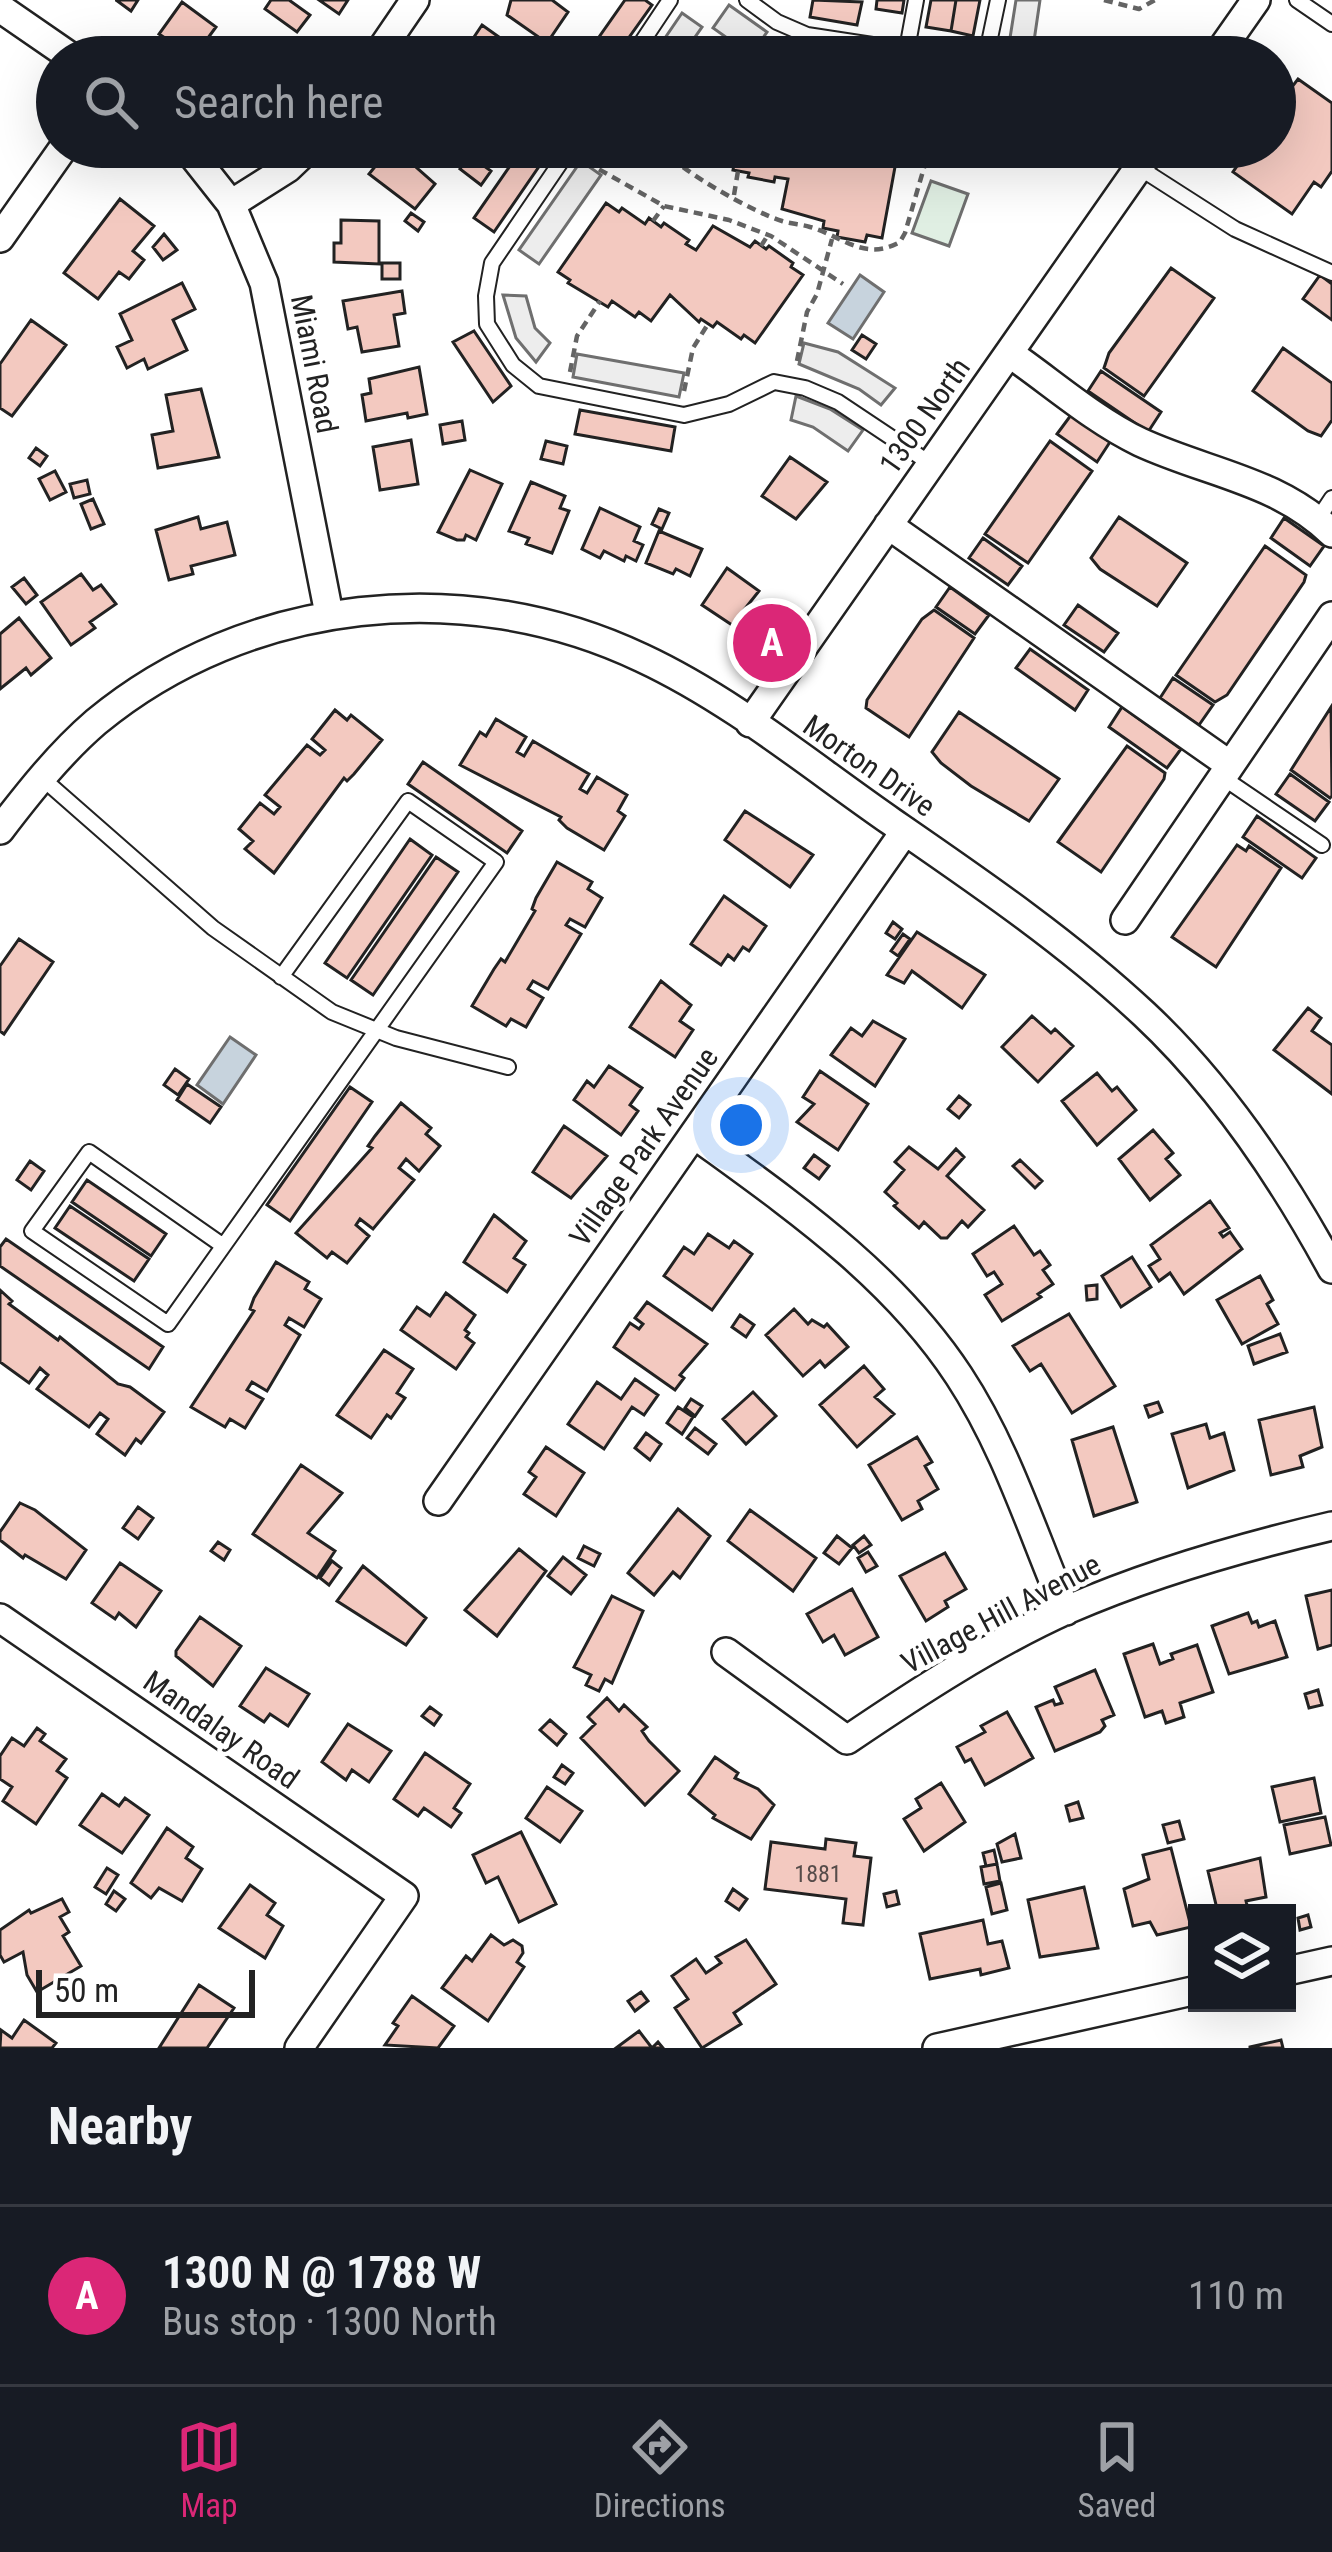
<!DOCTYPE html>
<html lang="en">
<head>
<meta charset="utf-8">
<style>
  body { margin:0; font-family:"Roboto Condensed",sans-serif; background:#20242c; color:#f1f3f6 }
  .controls { position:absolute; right:36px; bottom:36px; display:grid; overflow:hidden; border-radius:0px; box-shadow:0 12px 48px #0002 }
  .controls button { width:108px; height:108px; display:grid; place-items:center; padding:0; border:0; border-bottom:3px solid #363941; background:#171b24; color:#f1f3f6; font:60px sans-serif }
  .scale { position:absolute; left:36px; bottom:30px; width:219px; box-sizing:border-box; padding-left:12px; border:6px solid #222; border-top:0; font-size:33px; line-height:42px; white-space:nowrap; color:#222; -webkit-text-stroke:9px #fff; paint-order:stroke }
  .you { position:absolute; left:741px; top:1125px; width:42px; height:42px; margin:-30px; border:9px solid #fff; border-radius:50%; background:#1a73e8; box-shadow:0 0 0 18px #1a73e833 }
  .badge { display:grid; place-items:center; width:78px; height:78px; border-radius:50%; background:#db2777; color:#fff; font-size:39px; font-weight:700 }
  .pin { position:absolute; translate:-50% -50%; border:6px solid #fff; box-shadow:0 3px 12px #0006 }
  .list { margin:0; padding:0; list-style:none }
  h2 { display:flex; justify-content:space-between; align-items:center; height:156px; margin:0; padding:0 48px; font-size:51px }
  h2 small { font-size:39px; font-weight:400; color:#9ea1a6 }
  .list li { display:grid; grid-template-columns:78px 1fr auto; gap:36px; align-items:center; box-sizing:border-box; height:180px; padding:0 48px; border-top:3px solid #363941 }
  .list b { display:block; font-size:45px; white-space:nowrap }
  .list p { margin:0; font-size:39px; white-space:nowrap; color:#9ea1a6 }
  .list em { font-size:39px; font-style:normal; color:#9ea1a6 }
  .icon { flex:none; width:66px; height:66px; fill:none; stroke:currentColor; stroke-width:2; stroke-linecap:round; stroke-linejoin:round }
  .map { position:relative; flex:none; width:1332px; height:2048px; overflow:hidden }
  .search { position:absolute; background:#171b24; box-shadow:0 12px 48px #0002; left:36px; right:36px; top:36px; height:132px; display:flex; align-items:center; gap:30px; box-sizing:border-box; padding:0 42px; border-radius:66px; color:#9ea1a6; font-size:45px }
  .sheet { height:336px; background:#171b24 }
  nav { display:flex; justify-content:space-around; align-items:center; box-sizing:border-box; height:168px; border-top:3px solid #363941; background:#171b24; font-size:33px; color:#9ea1a6 }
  nav a { display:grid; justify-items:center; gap:6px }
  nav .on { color:#db2777 }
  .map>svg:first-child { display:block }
</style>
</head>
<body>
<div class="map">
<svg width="1332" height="2048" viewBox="0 0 1332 2048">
  <rect width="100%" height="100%" fill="#fff"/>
  <!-- green -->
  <path fill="#e0efe3" stroke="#6f6f6f" stroke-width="3" d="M931,181L968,194L949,246L912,233Z"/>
  <!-- parking -->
  <path fill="#ededed" stroke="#6f6f6f" stroke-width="3" d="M1016,0H1040L1034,41L1010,38Z
    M729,5L767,32L751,55L713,28Z
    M682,13L702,27L681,57H652Z
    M581,161L601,175L539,264L519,250Z
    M503,295L526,296L535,328L550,343L536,362L516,338Z
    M804,343L838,352L895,388L881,405L859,389L799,364Z
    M577,354L684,373L679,397L573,377Z
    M796,396L830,409L863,430L848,451L813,427L791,420Z"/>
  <!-- water -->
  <path fill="#c7d3dd" stroke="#6f6f6f" stroke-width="3" d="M860,275L884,292L853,339L828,323Z
    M230,1037L256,1055L223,1104L197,1085Z"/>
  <!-- building -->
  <path fill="#f3c9c0" stroke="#222" stroke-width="3" d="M116,0H115H138L131,11Z
    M271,0H289L310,15L297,32L265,9Z
    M319,0H348L339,14Z
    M511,0H552L568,12L547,43L507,15Z
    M625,0H645L652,5L615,57H585Z
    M813,0L862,2L857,25L810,17Z
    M877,0H904L902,13L876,9Z
    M931,0H956L951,31L926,27Z
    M956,0H980L973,36L951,31Z
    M182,2L216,27L194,57L159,34Z
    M482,25L513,47L508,57H452L464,39L470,43Z
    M250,39L276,57H238Z
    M559,43L572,52L568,57L552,54Z
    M1298,79L1332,103V171L1321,187L1314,182L1292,214L1233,172L1250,147H1275V109Z
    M401,147L412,155L408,160L435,184L415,209L369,174L382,158L389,164Z
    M523,147H541L549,152L494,232L474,218Z
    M692,147L884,149V154L897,156L882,238L867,235L865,242L837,237L838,231L823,228L824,221L782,209L788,179L775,177L774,182L748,177L749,173L733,170L734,164L706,160L707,155L691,152Z
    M469,155L491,171L481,185L460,169Z
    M120,199L154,226L133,251L144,260L129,279L119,272L98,299L64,273Z
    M606,203L619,212L622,208L645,224L649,218L661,227L664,223L689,240L686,244L696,250L713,226L750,247L755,241L766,249L769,246L793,263L791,267L803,275L755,343L744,335L741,339L717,322L713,327L701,319L699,322L670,295L651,321L639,312L635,317L612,301L608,307L568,283L570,280L558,272Z
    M411,213L424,222L418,231L405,221Z
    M341,220L379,221V264L334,262V243H341Z
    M164,234L177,250L163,260L153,247Z
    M382,263H400V279H382Z
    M1171,268L1214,298L1144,396L1104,368L1109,353Z
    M1320,275L1332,284V320L1303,299Z
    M182,283L195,309L173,320L187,350L148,369L144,359L127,368L117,347L132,340L120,314Z
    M402,291L405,313L394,315L399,346L362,352L357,327L348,329L343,301Z
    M31,320L66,345L12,416L0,408V364Z
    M474,331L511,386L493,402L453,342Z
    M862,335L876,344L866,359L852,350Z
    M1283,348L1332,383V420L1321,436L1308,431L1253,391Z
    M419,367L427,414L408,418L407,413L366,421L362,395L371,393L369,379Z
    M1101,371L1161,412L1148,432L1088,391Z
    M201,389L219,457L158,468L152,435L173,431L166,395Z
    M580,410L675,427L671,451L575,434Z
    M1071,415L1110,442L1097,462L1057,434Z
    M462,421L465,440L443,444L440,425Z
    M411,440L418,484L380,490L373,447Z
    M546,441L567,446L563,464L541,459Z
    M1050,441L1092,471L1028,563L985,534Z
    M36,448L47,456L40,466L29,458Z
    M790,457L827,482L796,519L762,496Z
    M470,470L502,484L476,540L466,535L464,540H457L438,532Z
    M55,471L66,492L50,500L39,479Z
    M87,480L90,494L74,498L70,484Z
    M531,482L565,496L560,508L569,511L552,553L526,544L529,538L509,531Z
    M93,499L104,524L91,529L81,504Z
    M600,508L640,527L634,541L643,545L636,561L626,556L624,561L604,551L600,558L582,549Z
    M659,509L669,513L662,529L652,524Z
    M198,517L201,529L227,522L235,555L191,566L193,574L169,580L156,530Z
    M1119,517L1187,563L1157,606L1100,569L1091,558Z
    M1284,518L1324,546L1310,566L1271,538Z
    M659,531L702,549L690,576L676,569L673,574L646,563Z
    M983,538L1022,566L1008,585L969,558Z
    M1265,546L1306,575L1304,582L1227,695L1215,702L1176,675Z
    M727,568L759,591L732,625L702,605Z
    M81,574L93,590L101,585L116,604L90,622L95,628L71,645L41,602Z
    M24,578L37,595L26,604L12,587Z
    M950,587L989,615L975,634L936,607Z
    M1078,605L1118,633L1104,652L1064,625Z
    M934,610L974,638L909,737L866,708L867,700L922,619Z
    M19,618L51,658L31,675L26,668L0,689V634Z
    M1030,649L1088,690L1075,710L1016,668Z
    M1173,678L1213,705L1199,725L1160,698Z
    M1122,707L1181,749L1167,768L1109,727Z
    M1331,707L1332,796L1330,798L1291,770Z
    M335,710L347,720L351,715L382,740L354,774L347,781L344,778L274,873L245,849L253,841L239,829L260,803L274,814L280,807L265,795L307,745L320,755L325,750L312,739Z
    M959,712L1059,779L1029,821L971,786L941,763L932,752Z
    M496,719L526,737L517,752L524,756L533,741L589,774L580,789L587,793L597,777L627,795L618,811L625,816L604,850L567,828L559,820L561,817L460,765L480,732L486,736Z
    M1127,746L1165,773L1164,779L1101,872L1058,842Z
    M423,762L522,831L507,853L408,784Z
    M1290,774L1329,802L1315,821L1276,794Z
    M745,811L813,855L790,887L725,840Z
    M1257,816L1316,858L1302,878L1243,837Z
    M410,839L432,855L347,978L325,963Z
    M1237,845L1246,851L1249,846L1281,868L1216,967L1172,937Z
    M436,857L458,872L373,995L351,980Z
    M557,862L592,882L588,889L602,898L585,927L570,919L566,925L581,934L548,989L533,981L528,989L543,998L526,1027L511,1019L506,1026L472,1006L494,969L501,959L505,962L535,911L532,909L536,898Z
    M724,896L766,926L749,951L743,947L734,960L728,955L721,965L691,944Z
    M893,922L902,929L895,939L886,933Z
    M917,932L985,975L962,1008L912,971L904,983L887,975Z
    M903,934L910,939L898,956L891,951Z
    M19,939L53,962L4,1034L0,1031V966Z
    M661,981L691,1005L680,1021L693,1030L675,1057L630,1027Z
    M1308,1008L1321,1018L1312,1031L1332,1045V1094L1274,1050Z
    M1032,1016L1051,1033L1055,1029L1073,1046L1038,1082L1002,1047Z
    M873,1021L905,1039L875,1086L831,1055L851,1028L862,1036Z
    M609,1066L642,1088L630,1105L638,1111L621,1135L574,1100L587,1081L594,1087Z
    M175,1069L189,1079L178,1095L164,1085Z
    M820,1071L868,1104L838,1150L797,1122L814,1104L803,1097Z
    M1097,1073L1112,1091L1117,1087L1136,1110L1097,1145L1062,1101Z
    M187,1084L221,1107L210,1123L177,1100Z
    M350,1087L372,1102L290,1221L267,1205Z
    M959,1096L970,1105L959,1118L948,1109Z
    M401,1103L431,1128L426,1134L440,1146L419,1171L406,1159L399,1168L414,1180L373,1229L360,1219L356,1225L369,1236L347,1263L332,1252L327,1258L296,1233L372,1148L368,1146L375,1136Z
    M564,1126L607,1156L571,1198L533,1172Z
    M1153,1130L1173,1153L1166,1159L1180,1175L1150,1200L1119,1159Z
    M909,1147L938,1169L956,1149L964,1157L947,1176L984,1210L968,1227L962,1221L947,1238H941L924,1222L919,1228L894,1206L897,1203L885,1192L904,1170L895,1162Z
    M814,1155L829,1166L819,1179L804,1168Z
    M1020,1160L1042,1181L1035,1188L1013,1166Z
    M30,1161L44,1171L31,1190L17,1180Z
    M87,1180L166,1234L151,1256L72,1202Z
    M1210,1201L1229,1228L1220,1233L1223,1237L1230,1232L1242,1249L1184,1294L1170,1273L1159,1281L1149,1266L1160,1259L1151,1245Z
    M70,1206L149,1259L134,1281L55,1228Z
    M494,1215L526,1241L514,1258L525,1265L507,1292L464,1262Z
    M1014,1226L1034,1255L1040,1251L1050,1265L1043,1270L1053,1284L1038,1294L1041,1297L1002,1321L985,1295L1002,1284L994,1272L987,1276L973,1254Z
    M708,1234L729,1248L734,1241L752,1254L712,1310L664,1276L684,1247L694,1254Z
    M6,1239L163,1347L149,1369L0,1266V1247Z
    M1132,1257L1151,1287L1121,1307L1102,1276Z
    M276,1262L309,1282L305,1289L321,1299L304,1327L289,1318L285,1325L300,1335L267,1391L252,1382L247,1390L263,1399L245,1428L230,1419L225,1427L191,1407L254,1311L250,1309L254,1298Z
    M1260,1276L1273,1300L1267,1304L1278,1324L1242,1344L1217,1300Z
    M1097,1285V1299L1087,1300L1086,1286Z
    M0,1290L12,1301L9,1304L58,1340L60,1337L118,1384L130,1387L164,1412L141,1443L136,1439L125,1455L97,1434L108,1419L100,1413L89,1427L37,1389L48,1375L40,1368L29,1383L0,1362Z
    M446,1293L475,1315L465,1330L469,1333L466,1337L474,1343L456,1369L401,1330L417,1307L430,1316Z
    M647,1302L707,1344L680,1375L684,1378L675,1390L614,1347L630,1323L639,1329L643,1324L635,1318Z
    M794,1309L808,1324L812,1320L824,1327L827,1324L848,1347L825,1367L820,1361L803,1376L766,1335Z
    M1069,1314L1115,1386L1072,1413L1041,1364L1030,1371L1013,1346Z
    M740,1315L754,1325L746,1337L732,1327Z
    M1280,1334L1287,1352L1254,1364L1248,1346Z
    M384,1350L413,1369L397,1393L405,1398L391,1418L387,1415L371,1438L337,1415Z
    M864,1366L884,1389L875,1397L894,1414L857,1447L820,1405Z
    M635,1379L658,1395L644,1415L632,1407L604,1449L568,1424L597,1382L621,1399Z
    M753,1392L776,1416L746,1444L723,1419Z
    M691,1399L702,1406L695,1416L685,1408Z
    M1158,1402L1162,1412L1149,1417L1145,1406Z
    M678,1407L693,1417L682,1434L667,1423Z
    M1314,1407L1322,1447L1300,1456L1303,1467L1271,1475L1259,1420Z
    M1206,1424L1210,1438L1224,1433L1234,1470L1188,1488L1172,1434Z
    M1113,1427L1137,1502L1094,1516L1072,1440Z
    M695,1428L716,1444L708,1454L687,1438Z
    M646,1433L661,1444L650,1460L635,1448Z
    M917,1437L932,1462L925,1466L938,1489L918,1501L922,1509L902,1520L869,1465Z
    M546,1447L584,1473L556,1516L524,1494L536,1477L529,1472Z
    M301,1465L342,1493L308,1533L335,1551L317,1578L253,1534Z
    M20,1503L35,1510L86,1550L66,1579L25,1555L23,1558L0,1540V1532Z
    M138,1507L153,1518L138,1539L123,1528Z
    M678,1509L710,1536L680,1578L673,1572L654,1595L628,1573Z
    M750,1510L816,1558L793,1591L728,1541Z
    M837,1536L852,1548L839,1564L824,1553Z
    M864,1536L871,1545L859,1553L853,1545Z
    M218,1542L230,1550L224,1560L211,1551Z
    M584,1546L600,1554L594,1566L578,1558Z
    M519,1549L546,1571L497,1636L465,1610Z
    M868,1552L877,1566L866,1572L858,1558Z
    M945,1553L966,1589L945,1601L948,1607L926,1621L900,1576Z
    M563,1557L586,1575L571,1594L548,1576Z
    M332,1561L341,1568L329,1585L320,1578Z
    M120,1563L161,1591L136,1627L119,1613L115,1619L92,1603Z
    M363,1566L426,1618L406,1645L337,1601Z
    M852,1589L878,1637L845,1655L834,1635L823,1642L807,1614Z
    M1332,1590V1645L1318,1649L1306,1596Z
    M612,1596L643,1611L612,1683L605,1679L599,1691L586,1685L591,1675L574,1667Z
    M1248,1613L1252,1623L1257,1621L1259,1627L1275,1621L1287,1657L1229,1674L1212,1626Z
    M200,1617L241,1646L213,1686L176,1656V1651Z
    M1153,1644L1160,1664L1173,1659L1171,1654L1197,1645L1213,1692L1180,1703L1184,1717L1166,1723L1162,1711L1145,1717L1124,1654Z
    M266,1668L309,1694L288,1726L270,1714L264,1722L240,1706Z
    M1095,1670L1114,1715L1102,1720L1105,1726L1100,1732L1055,1751L1036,1707L1053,1700L1055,1705L1062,1703L1055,1687Z
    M1318,1690L1322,1705L1309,1708L1305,1694Z
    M607,1698L619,1711L624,1705L647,1727L642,1731L649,1741L679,1771L645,1805L581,1738L595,1724L588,1717Z
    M430,1707L441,1715L434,1725L422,1716Z
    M1007,1712L1033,1758L985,1785L971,1759L965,1762L957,1747L985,1732L981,1726Z
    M550,1720L566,1734L557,1745L540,1730Z
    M348,1724L391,1751L369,1782L352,1770L346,1780L322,1762Z
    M37,1728L45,1734L40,1741L66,1759L57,1771L67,1778L36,1824L3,1801L12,1787L0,1779V1756L12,1738L24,1746Z
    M425,1753L470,1784L454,1808L461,1813L451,1827L424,1808L418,1816L394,1799Z
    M715,1757L738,1773L735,1778L758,1789L774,1805L751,1839L713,1818L715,1815L689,1794Z
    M562,1765L573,1773L565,1784L554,1777Z
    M1314,1778L1321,1813L1280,1822L1272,1787Z
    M941,1783L965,1822L924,1851L904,1819L921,1808L916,1799Z
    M547,1787L582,1811L560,1842L526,1818Z
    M102,1794L119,1806L125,1798L149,1815L122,1853L80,1825Z
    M1078,1802L1083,1818L1070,1821L1066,1806Z
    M1325,1817L1331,1845L1290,1854L1284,1825Z
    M1179,1821L1184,1839L1168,1843L1163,1825Z
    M167,1828L193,1847L186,1858L202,1869L182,1901L159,1888L151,1898L131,1883Z
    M521,1832L556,1904L519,1922L498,1877L486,1883L473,1855Z
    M1015,1834L1021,1858L1002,1862L997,1844Z
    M826,1839L856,1843L854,1856L871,1858L863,1925L843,1923L846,1899L765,1889L771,1842L825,1849Z
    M1171,1848L1191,1927L1157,1935L1150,1922L1133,1926L1124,1889L1149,1879L1143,1855Z
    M994,1850L997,1864L986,1866L983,1853Z
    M1260,1858L1266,1897L1246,1901L1249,1913H1218L1208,1871Z
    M997,1864L1000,1881L984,1884L981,1867Z
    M107,1868L118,1875L106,1894L95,1887Z
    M1001,1883L1007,1910L992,1914L986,1887Z
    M250,1885L275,1903L267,1915L283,1926L265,1958L219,1928Z
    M1084,1887L1098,1948L1040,1957L1028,1900Z
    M733,1889L747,1899L739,1910L726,1901Z
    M114,1891L125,1899L116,1911L106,1904Z
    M896,1891L899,1904L887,1907L884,1894Z
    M62,1899L69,1912L60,1917L69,1932L63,1936L81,1966L37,1992L27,1975L23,1952L4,1962L0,1955V1930L29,1910L31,1913Z
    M1308,1915L1311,1927L1300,1930L1298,1918Z
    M983,1920L988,1944L1002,1941L1009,1968L981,1975L980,1969L930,1979L920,1934Z
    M491,1935L504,1945L513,1940L522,1946L523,1953L517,1962L524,1967L488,2021L442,1988L466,1956L472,1961Z
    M746,1940L776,1984L734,2013L741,2024L702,2048L675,2008L688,1999L672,1976L696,1959L706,1973L721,1963L716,1957Z
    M199,1985L234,2008L207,2048H159Z
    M641,1992L648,2001L635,2011L628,2001Z
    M412,1996L454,2026L438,2048L385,2045L398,2026L393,2023Z
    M24,2020L56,2043L52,2048H0L1,2030L12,2038Z
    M639,2031L652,2048L658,2042L663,2048H616Z
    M1281,2040L1283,2048H1250V2047Z"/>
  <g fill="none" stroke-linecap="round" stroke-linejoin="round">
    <defs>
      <path id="service" d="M747,0L777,22L807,35L951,57
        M1297,0L1332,24
        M907,49L916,0
        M632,57L670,0
        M986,57L998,0
        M571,147L492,263L486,296L487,324L513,365L539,386L684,415L729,404L774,382L805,388L838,402L931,464
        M1107,147L1235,229L1332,273
        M1318,519L1332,498
        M1222,777L1322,845
        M42,778L213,928L332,1012L396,1038L508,1067
        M222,1245L89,1152L32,1231L168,1324L496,862L408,801L281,977"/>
      <path id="minor" d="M0,8L71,57
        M376,57L415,0
        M1216,57L1256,0
        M186,147L231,204L264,283L329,614
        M231,204L288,168L310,147
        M0,238L64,147
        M1009,353C1051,382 1094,420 1140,442C1207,473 1277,480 1332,533
        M888,525L1230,765
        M750,723L1153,147
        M0,830C29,792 60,753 96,722C247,597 466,574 642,658C732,700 811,766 892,822C979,882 1067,942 1144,1014C1221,1086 1282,1177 1332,1269
        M1125,920L1332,616
        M695,1135C791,1205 892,1274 959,1376C1007,1449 1032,1532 1066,1611
        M438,1501L905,831
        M0,1618L404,1896L299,2048
        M726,1652L847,1740C918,1692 991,1644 1069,1609C1154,1572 1242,1547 1332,1526
        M1287,1971L1332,1961
        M937,2048L1197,1990"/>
    </defs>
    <!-- service casing -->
    <use href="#service" stroke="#222" stroke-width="18"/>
    <!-- minor casing -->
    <use href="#minor" stroke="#222" stroke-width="32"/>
    <!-- path -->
    <path stroke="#646464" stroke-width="4.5" stroke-dasharray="9 6" stroke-linecap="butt" d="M1104,0L1139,9L1155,0
      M756,57L765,41
      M661,147C678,170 753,212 782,221C791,224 801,224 810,227C842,236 864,262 900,242L905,233L930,147
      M586,162L664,206L729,220L771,236L843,284
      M734,195L738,171
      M653,221L664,206
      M761,246L768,235
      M797,361L807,312L817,294L832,239
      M570,372L577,336L600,301
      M684,391L693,348L708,324"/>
    <!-- service -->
    <use href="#service" stroke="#fff" stroke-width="14"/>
    <!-- minor -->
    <use href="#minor" stroke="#fff" stroke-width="27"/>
  </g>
  <g text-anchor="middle" stroke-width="9" stroke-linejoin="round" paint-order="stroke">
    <!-- number labels -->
    <g font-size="24" fill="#564c4a">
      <text x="818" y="1882">1881</text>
    </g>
    <!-- street labels -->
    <g font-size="30" fill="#222" stroke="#fff">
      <text transform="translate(314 364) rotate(79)" y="10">Miami Road</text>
      <text transform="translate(925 416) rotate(-55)" y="10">1300 North</text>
      <text transform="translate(869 766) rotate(35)" y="10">Morton Drive</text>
      <text transform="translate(644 1147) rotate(-55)" y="10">Village Park Avenue</text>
      <text transform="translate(1001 1614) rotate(-28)" y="10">Village Hill Avenue</text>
      <text transform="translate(221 1730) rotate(35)" y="10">Mandalay Road</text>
    </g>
  </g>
</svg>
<div class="controls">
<button><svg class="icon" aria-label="layers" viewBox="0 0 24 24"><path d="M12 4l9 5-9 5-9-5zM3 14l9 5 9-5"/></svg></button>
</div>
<div class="scale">50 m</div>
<div class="you"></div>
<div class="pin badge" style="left:772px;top:643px">A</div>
<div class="search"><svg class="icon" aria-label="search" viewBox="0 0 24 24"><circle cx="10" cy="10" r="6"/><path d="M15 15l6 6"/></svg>Search here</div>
</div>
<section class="sheet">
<h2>Nearby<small></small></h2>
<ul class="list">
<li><span class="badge">A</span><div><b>1300 N @ 1788 W</b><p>Bus stop · 1300 North</p></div><em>110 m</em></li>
</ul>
</section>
<nav>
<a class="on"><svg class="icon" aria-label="map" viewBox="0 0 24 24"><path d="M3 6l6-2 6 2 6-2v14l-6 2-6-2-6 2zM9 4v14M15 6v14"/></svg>Map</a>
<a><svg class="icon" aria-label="directions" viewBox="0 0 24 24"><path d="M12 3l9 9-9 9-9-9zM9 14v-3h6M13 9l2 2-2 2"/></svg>Directions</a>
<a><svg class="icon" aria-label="saved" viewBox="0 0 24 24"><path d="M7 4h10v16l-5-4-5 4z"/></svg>Saved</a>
</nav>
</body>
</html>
